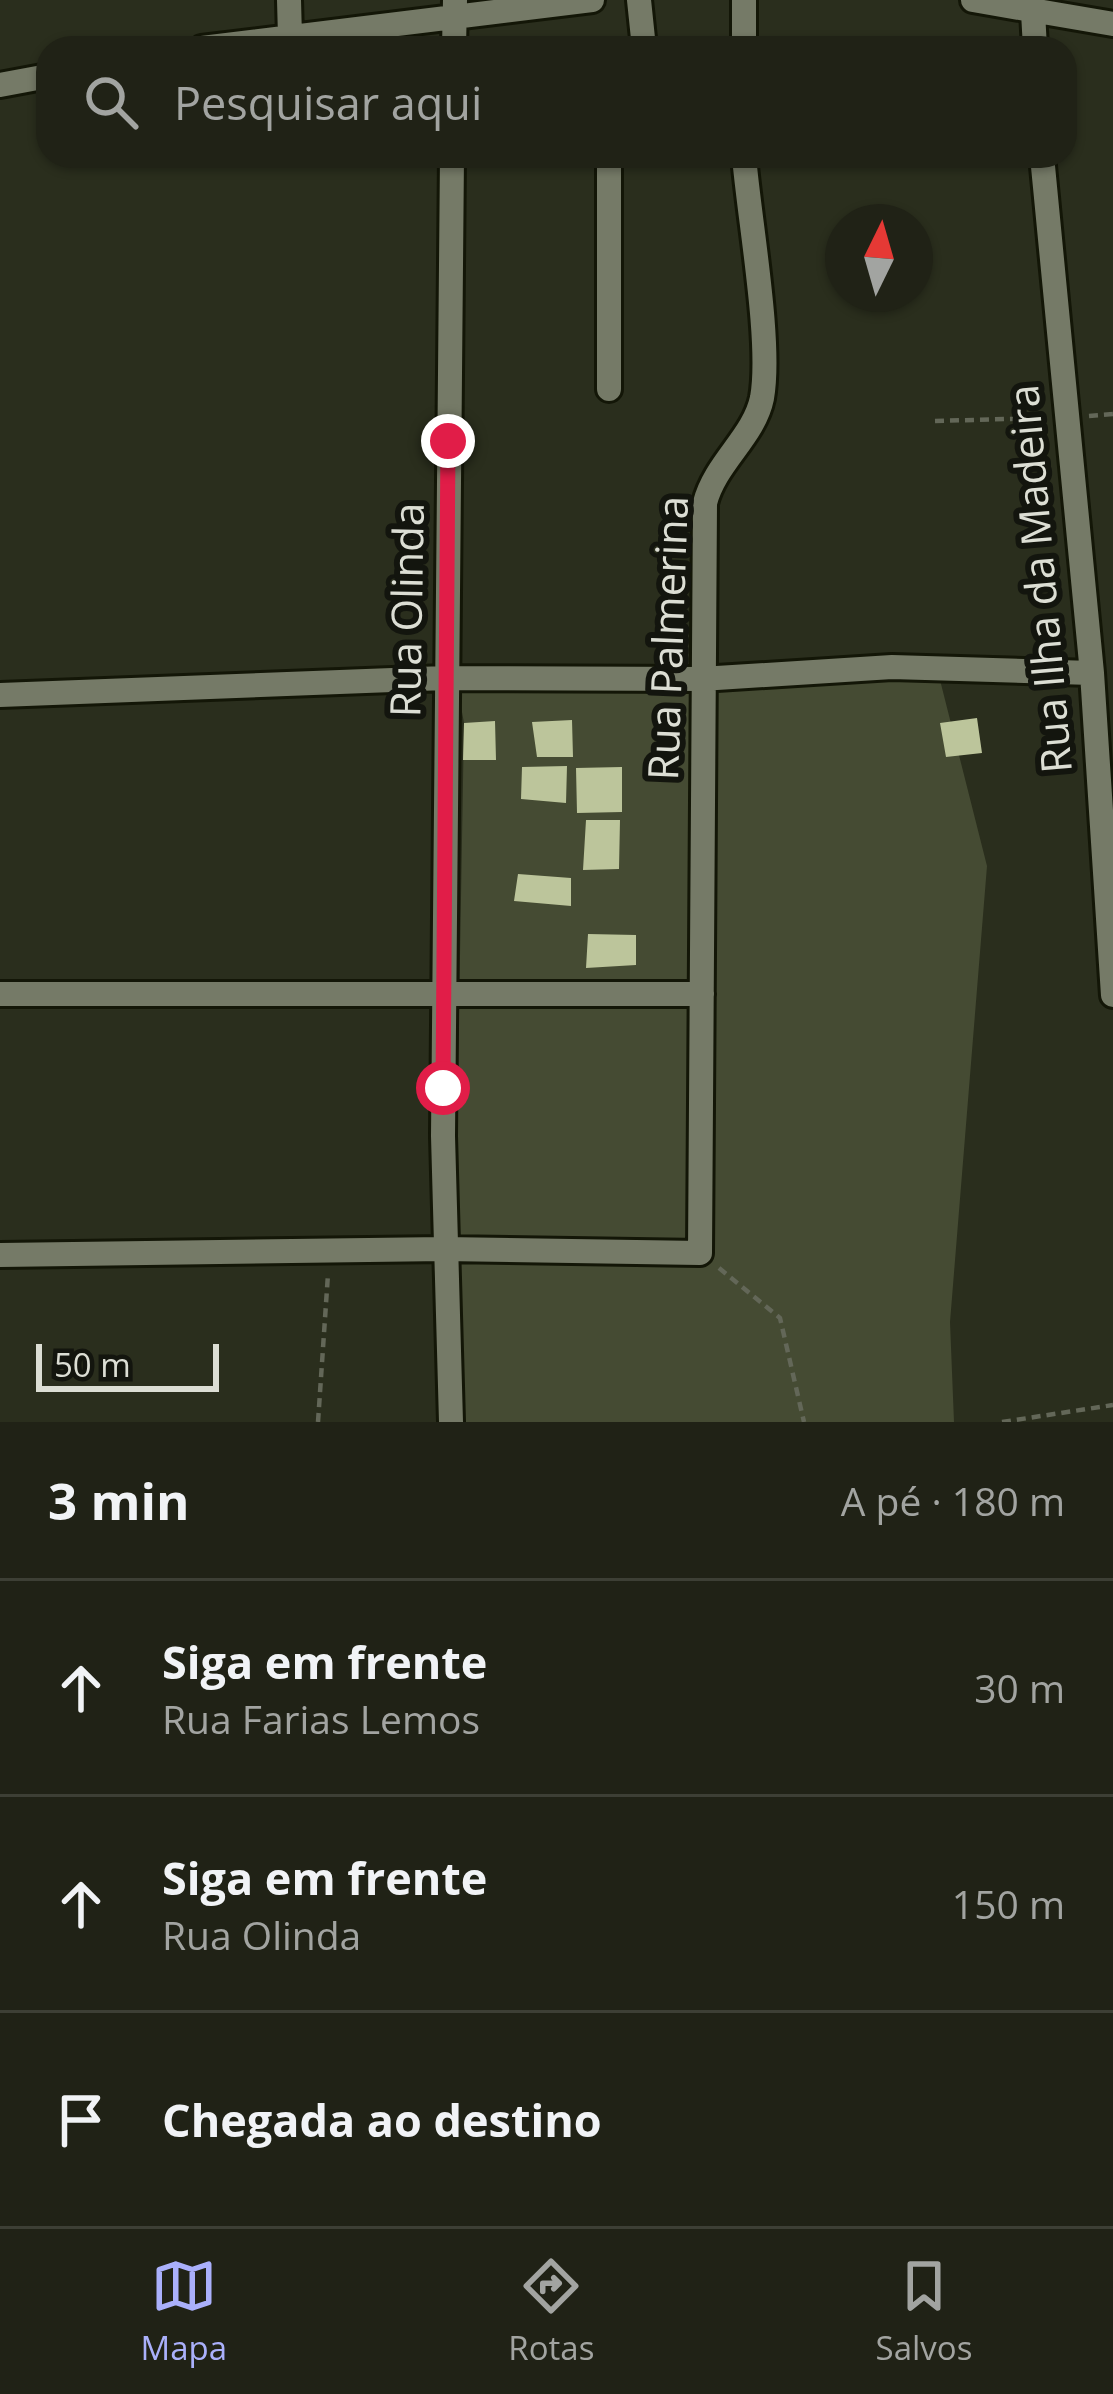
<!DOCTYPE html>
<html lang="pt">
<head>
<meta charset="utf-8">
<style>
  body { margin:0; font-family:"Open Sans",sans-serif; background:#282a1f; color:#f1f3f6 }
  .compass { position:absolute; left:825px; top:204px; width:108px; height:108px; border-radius:50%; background:#202216; box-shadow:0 3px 9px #0004; rotate:5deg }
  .scale { position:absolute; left:36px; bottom:30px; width:183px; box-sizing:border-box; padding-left:12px; border:6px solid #dcded4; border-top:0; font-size:33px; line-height:42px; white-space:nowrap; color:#dcded4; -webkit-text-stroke:9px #13150e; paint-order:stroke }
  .stop { position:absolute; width:36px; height:36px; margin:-27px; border:9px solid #e11d48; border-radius:50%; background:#fff }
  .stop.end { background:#e11d48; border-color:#fff; box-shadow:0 3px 12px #0008 }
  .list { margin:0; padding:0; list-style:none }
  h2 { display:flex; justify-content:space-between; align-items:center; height:156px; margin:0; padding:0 48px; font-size:51px }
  h2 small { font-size:39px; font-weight:400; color:#a2a4a1 }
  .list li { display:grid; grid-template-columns:78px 1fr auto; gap:36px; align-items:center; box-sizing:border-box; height:216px; padding:0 48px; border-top:3px solid #3d3f35 }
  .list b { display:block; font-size:45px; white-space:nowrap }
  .list p { margin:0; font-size:39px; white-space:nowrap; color:#a2a4a1 }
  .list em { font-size:39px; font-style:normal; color:#a2a4a1 }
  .icon { flex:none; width:66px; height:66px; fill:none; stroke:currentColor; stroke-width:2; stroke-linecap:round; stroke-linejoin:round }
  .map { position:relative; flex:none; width:1113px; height:1422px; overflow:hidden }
  .search { position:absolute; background:#202216; box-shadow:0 3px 9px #0004; left:36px; right:36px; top:36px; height:132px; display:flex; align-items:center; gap:30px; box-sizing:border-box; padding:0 42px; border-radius:36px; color:#a2a4a1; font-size:45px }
  .sheet { height:804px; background:#202216 }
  nav { display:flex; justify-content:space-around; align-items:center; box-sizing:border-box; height:168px; border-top:3px solid #3d3f35; background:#202216; font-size:33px; color:#a2a4a1 }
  nav a { display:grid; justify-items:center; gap:6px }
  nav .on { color:#aab0fb }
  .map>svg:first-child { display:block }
</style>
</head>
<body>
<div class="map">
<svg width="1113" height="1422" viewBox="0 0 1113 1422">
  <rect width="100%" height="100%" fill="#2a2e1d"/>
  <!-- green -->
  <path fill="#454b33" d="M939,676L987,866L950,1322L954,1422H452L464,723L458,690Z"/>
  <!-- building -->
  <path fill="#bcc59b" d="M977,718L982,753L946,757L940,723Z
    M572,720L573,757H537L532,722Z
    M495,721L496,760H463L464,723Z
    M567,766L566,803L521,799L522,767Z
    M622,767V812L577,813L576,768Z
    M586,820H620L619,869L583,870Z
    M518,874L571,878V906L514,901Z
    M588,934L636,935V965L586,968Z"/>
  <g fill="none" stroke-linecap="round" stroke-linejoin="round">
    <defs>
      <path id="minor" d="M289,0L290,37
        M639,0L644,48
        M744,0V48
        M973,0L1113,24
        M1033,12L1035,48
        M202,48L592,0
        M454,48L455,0
        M0,85L48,76
        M1042,156L1092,673L1113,995
        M609,389V156
        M0,695L445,678L701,679L892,667L1092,673
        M0,994H702
        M0,1255L444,1249L700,1253L705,503C715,463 754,437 762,398C772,342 749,218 744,156
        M451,1422L443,1136L452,156"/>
    </defs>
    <!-- minor casing -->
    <use href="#minor" stroke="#131607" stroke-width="30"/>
    <!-- path -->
    <path stroke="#636758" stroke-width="4.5" stroke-dasharray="9 6" stroke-linecap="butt" d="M1089,416L1113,414
      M935,421L1041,418
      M719,1268L780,1318L804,1422
      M318,1422L328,1274
      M1002,1422L1113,1405"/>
    <!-- minor -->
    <use href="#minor" stroke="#757a67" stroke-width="24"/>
  </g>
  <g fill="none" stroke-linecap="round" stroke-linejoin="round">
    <!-- route -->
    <path stroke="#e11d48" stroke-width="15" d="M443,1088L448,441"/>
  </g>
  <g text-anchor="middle" stroke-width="12" stroke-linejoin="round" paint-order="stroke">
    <!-- street labels -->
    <g font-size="42" fill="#dcded4" stroke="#13150e">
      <text transform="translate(1040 579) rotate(-95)" y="15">Rua Ilha da Madeira</text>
      <text transform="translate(407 610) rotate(-89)" y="15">Rua Olinda</text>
      <text transform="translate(668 638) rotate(-88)" y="15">Rua Palmerina</text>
    </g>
  </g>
</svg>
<svg class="compass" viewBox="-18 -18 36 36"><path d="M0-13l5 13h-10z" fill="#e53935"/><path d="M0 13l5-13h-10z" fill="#a2a4a1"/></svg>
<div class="scale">50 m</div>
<div class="stop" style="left:443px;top:1088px"></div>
<div class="stop end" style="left:448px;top:441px"></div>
<div class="search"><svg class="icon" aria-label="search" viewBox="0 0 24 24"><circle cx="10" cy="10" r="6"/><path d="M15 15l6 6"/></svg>Pesquisar aqui</div>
</div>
<section class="sheet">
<h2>3 min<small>A pé · 180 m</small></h2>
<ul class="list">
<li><svg class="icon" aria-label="ahead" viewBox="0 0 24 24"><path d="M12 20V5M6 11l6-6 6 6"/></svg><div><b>Siga em frente</b><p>Rua Farias Lemos</p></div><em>30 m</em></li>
<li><svg class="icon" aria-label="ahead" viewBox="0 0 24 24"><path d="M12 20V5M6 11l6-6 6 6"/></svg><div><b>Siga em frente</b><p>Rua Olinda</p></div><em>150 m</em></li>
<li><svg class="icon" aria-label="arrive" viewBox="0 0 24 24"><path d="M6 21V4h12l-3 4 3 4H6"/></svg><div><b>Chegada ao destino</b></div></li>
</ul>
</section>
<nav>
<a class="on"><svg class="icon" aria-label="map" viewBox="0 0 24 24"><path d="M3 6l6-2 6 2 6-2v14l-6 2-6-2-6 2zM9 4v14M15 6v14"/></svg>Mapa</a>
<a><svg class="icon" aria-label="directions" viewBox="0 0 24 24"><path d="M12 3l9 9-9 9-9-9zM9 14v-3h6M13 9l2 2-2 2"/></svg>Rotas</a>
<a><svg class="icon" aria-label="saved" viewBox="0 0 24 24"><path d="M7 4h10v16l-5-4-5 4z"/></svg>Salvos</a>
</nav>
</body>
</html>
